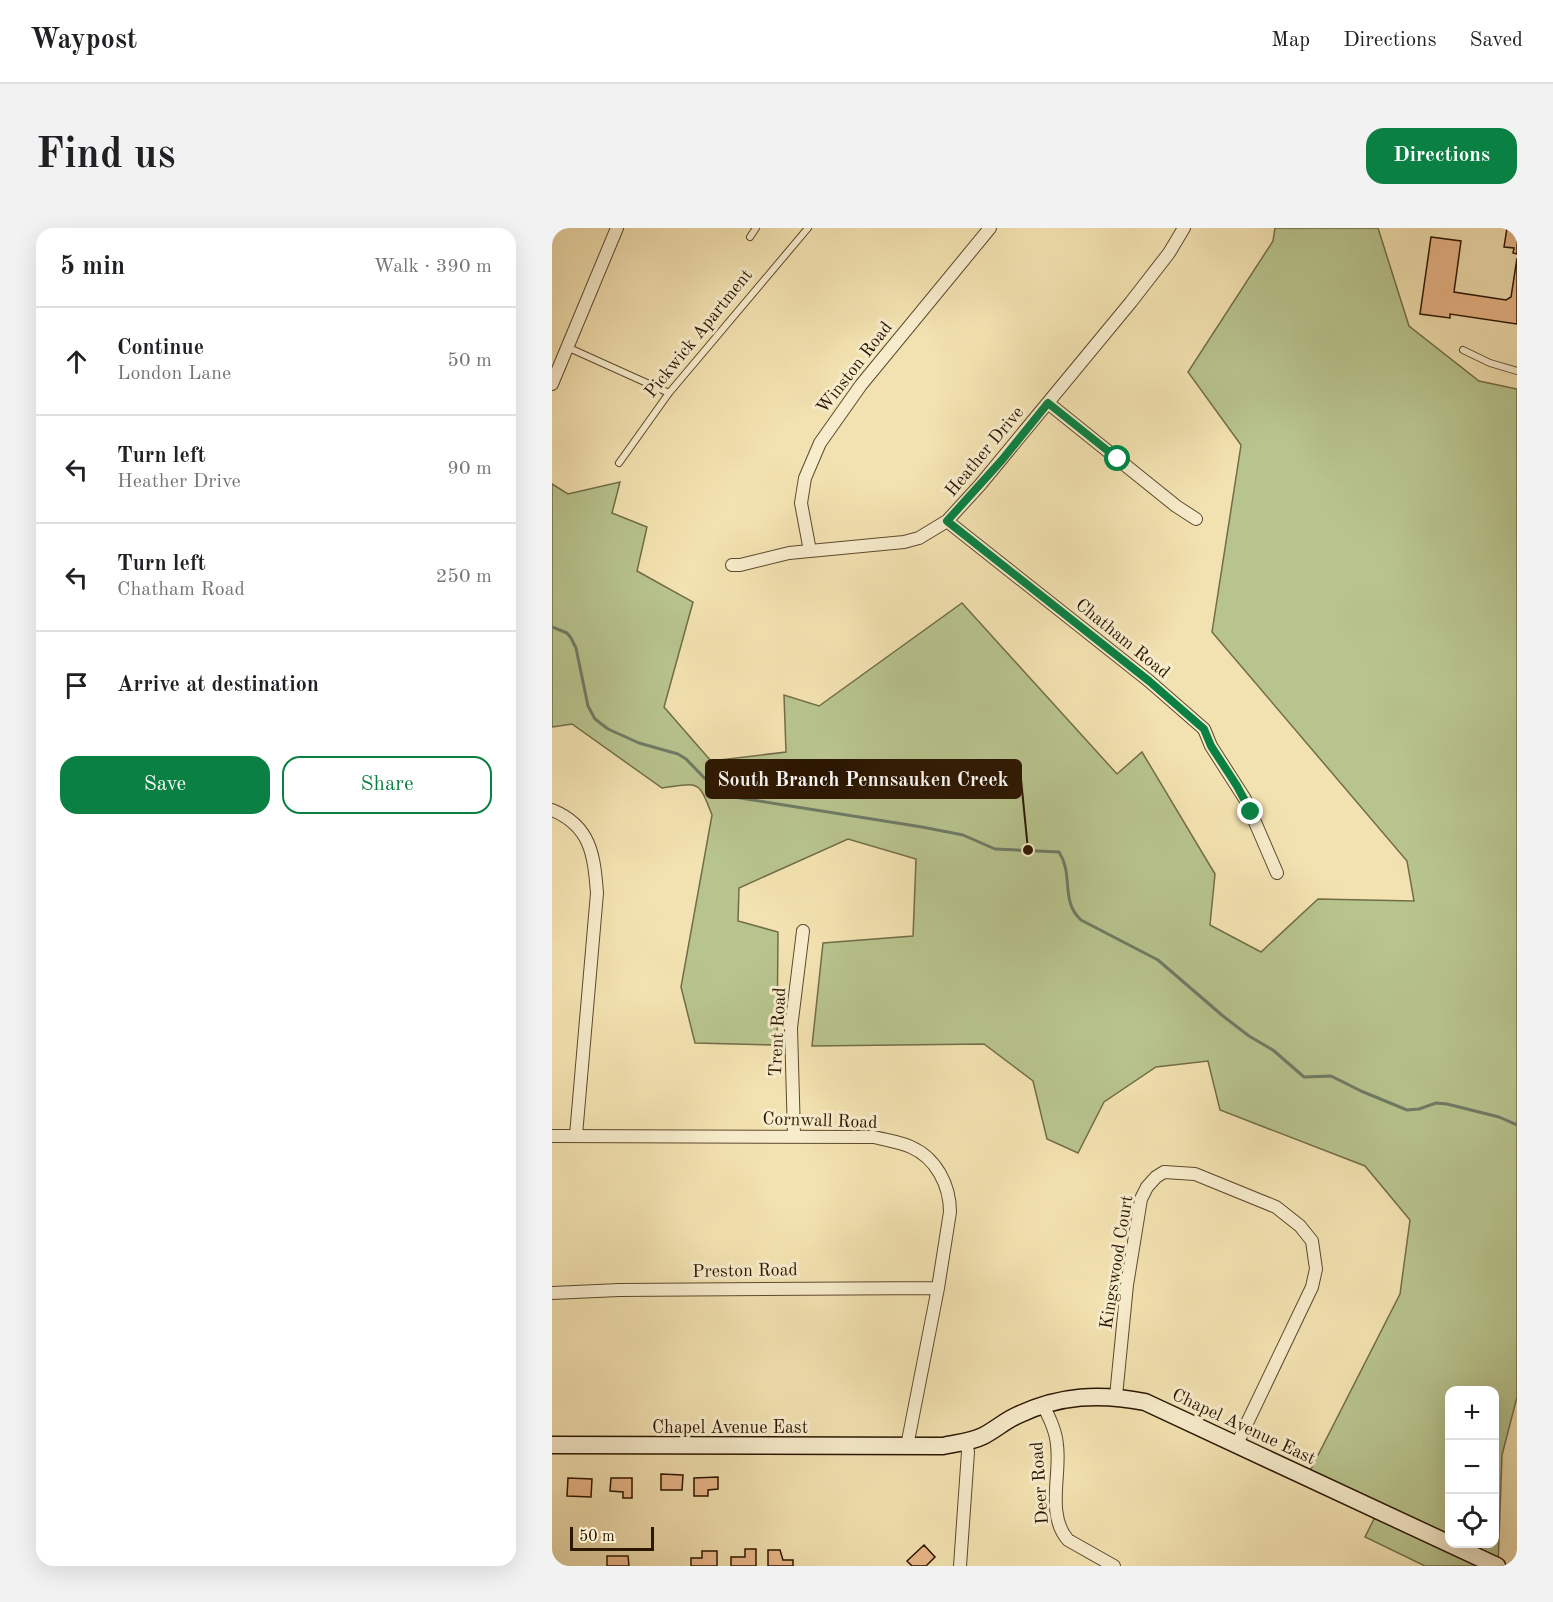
<!DOCTYPE html>
<html lang="en">
<head>
<meta charset="utf-8">
<style>
  body { margin:0; font-family:"Old Standard TT",serif; background:#f2f2f2; color:#202124 }
  .controls { position:absolute; right:18px; bottom:18px; display:grid; overflow:hidden; border-radius:12px; box-shadow:0 6px 24px #0002 }
  .controls button { width:54px; height:54px; display:grid; place-items:center; padding:0; border:0; border-bottom:2px solid #e0e0e0; background:#fff; color:#202124; font:30px sans-serif }
  .scale { position:absolute; left:18px; bottom:15px; width:84px; box-sizing:border-box; padding-left:6px; border:3px solid #2b1600; border-top:0; font-size:16px; line-height:21px; white-space:nowrap; color:#2b1600; -webkit-text-stroke:4px #f7eccc; paint-order:stroke }
  .stop { position:absolute; width:18px; height:18px; margin:-14px; border:4px solid #0b8043; border-radius:50%; background:#fff }
  .stop.end { background:#0b8043; border-color:#fff; box-shadow:0 2px 6px #0008 }
  .list { margin:0; padding:0; list-style:none }
  h2 { display:flex; justify-content:space-between; align-items:center; height:78px; margin:0; padding:0 24px; font-size:26px }
  h2 small { font-size:20px; font-weight:400; color:#757577 }
  .list li { display:grid; grid-template-columns:39px 1fr auto; gap:18px; align-items:center; box-sizing:border-box; height:108px; padding:0 24px; border-top:2px solid #e0e0e0 }
  .list b { display:block; font-size:22px; white-space:nowrap }
  .list p { margin:0; font-size:20px; white-space:nowrap; color:#757577 }
  .list em { font-size:20px; font-style:normal; color:#757577 }
  .actions { display:flex; gap:12px; padding:18px 24px }
  .actions a { flex:1; padding:14px 0; border:2px solid #0b8043; border-radius:18px; text-align:center; font-size:21px; color:#0b8043 }
  .actions .main { background:#0b8043; color:#fff }
  .icon { flex:none; width:33px; height:33px; fill:none; stroke:currentColor; stroke-width:2; stroke-linecap:round; stroke-linejoin:round }
  .map { position:relative; flex:none; width:965px; height:1338px; overflow:hidden; border-radius:18px }
  header { display:flex; align-items:center; gap:36px; box-sizing:border-box; height:84px; padding:0 30px; background:#fff; border-bottom:2px solid #e0e0e0 }
  header strong { font-size:28px }
  nav { display:flex; gap:33px; margin-inline-start:auto; font-size:21px }
  .intro { display:flex; align-items:center; justify-content:space-between; box-sizing:border-box; height:144px; padding:0 36px }
  h1 { margin:0; font-size:42px }
  .button { padding:15px 27px; border-radius:18px; background:#0b8043; color:#fff; font-size:21px; font-weight:700 }
  main { display:flex; gap:36px; padding:0 36px }
  aside { flex:1; background:#fff; border-radius:18px; box-shadow:0 6px 24px #0002 }
  .map>svg:first-child { display:block }
</style>
</head>
<body>
<header>
<strong>Waypost</strong>
<nav><a>Map</a><a>Directions</a><a>Saved</a></nav>
</header>
<div class="intro"><h1>Find us</h1><a class="button">Directions</a></div>
<main>
<aside>
<h2>5 min<small>Walk · 390 m</small></h2>
<ul class="list">
<li><svg class="icon" aria-label="ahead" viewBox="0 0 24 24"><path d="M12 20V5M6 11l6-6 6 6"/></svg><div><b>Continue</b><p>London Lane</p></div><em>50 m</em></li>
<li><svg class="icon" aria-label="left" viewBox="0 0 24 24"><path d="M17 20v-9H6M10 6l-5 5 5 5"/></svg><div><b>Turn left</b><p>Heather Drive</p></div><em>90 m</em></li>
<li><svg class="icon" aria-label="left" viewBox="0 0 24 24"><path d="M17 20v-9H6M10 6l-5 5 5 5"/></svg><div><b>Turn left</b><p>Chatham Road</p></div><em>250 m</em></li>
<li><svg class="icon" aria-label="arrive" viewBox="0 0 24 24"><path d="M6 21V4h12l-3 4 3 4H6"/></svg><div><b>Arrive at destination</b></div></li>
</ul>
<div class="actions"><a class="main">Save</a><a>Share</a></div>
</aside>
<div class="map">
<svg width="965" height="1338" viewBox="0 0 965 1338">
  <rect width="100%" height="100%" fill="#f3e2b1"/>
  <filter id="stains"><feTurbulence type="fractalNoise" baseFrequency=".00333" numOctaves="4"/><feColorMatrix values="0 0 0 0 .2 0 0 0 0 .09 0 0 0 0 .02 0 0 0 .5 -.17"/></filter>
  <radialGradient id="worn" r=".72"><stop offset=".6" stop-color="#630" stop-opacity="0"/><stop offset="1" stop-color="#630" stop-opacity=".3"/></radialGradient>
  <!-- green -->
  <path fill="#b8c48e" stroke="#726d47" stroke-width="1.5" fill-rule="evenodd" d="M723,0H826L857,98L927,153L965,161V1169L950,1227L946,1338H873L813,1309L826,1283L757,1245L848,1066L858,992L813,938L668,882L656,833L604,839L552,874L526,925L495,911L481,853L432,816L260,818L271,715L361,708L364,631L296,611L187,660L186,693L226,704L225,817L143,815L129,759L160,587C146,551 148,555 110,560L20,496L0,499V256L16,266L68,254L60,285L95,299L85,343L141,374L112,479L159,533L234,524L232,467L267,478L410,375L565,546L590,524L663,646L658,697L709,724L766,671L862,673L855,633L660,404L689,217L636,144L721,13ZM897,1162H942V1316H897Z"/>
  <g fill="none" stroke-linecap="round" stroke-linejoin="round">
    <!-- stream -->
    <path stroke="#6e7b66" stroke-width="3" d="M0,399L15,405L19,410L24,420L36,478L43,491L56,501L87,515L126,526L134,531L169,567L370,599L411,607L443,621L507,624C522,647 508,673 529,692L606,732L671,788L697,808L721,822L752,849L779,848L809,863L855,882L867,881L884,875L895,876L947,889L965,897"/>
  </g>
  <!-- building -->
  <path fill="#eab789" stroke="#2b1600" stroke-width="1.5" d="M955,0H965V26L961,25L962,20L952,19Z
    M879,9L909,13L902,64L954,72L959,69L965,30V96L898,86V90L868,86Z
    M109,1246L131,1247L130,1262H109Z
    M166,1249V1261L156,1262V1268H142V1250Z
    M16,1250L40,1251L39,1269L15,1268Z
    M59,1250H80V1270H71V1264L58,1263Z
    M372,1317L383,1329L374,1338H360L355,1333Z
    M193,1321H204V1338H179V1329H193Z
    M216,1322H228L231,1332H241V1338H216Z
    M150,1323H165V1338H139V1330H150Z
    M55,1328H76L77,1338H55Z"/>
  <g fill="none" stroke-linecap="round" stroke-linejoin="round">
    <defs>
      <path id="lane" d="M198,9L204,0
        M15,119L117,165
        M911,122L938,135L965,143
        M67,235L117,165L256,0"/>
      <path id="street" d="M0,156L65,0
        M496,175L624,278L644,291
        M395,293L597,453L652,501L659,518L693,571L725,645
        M258,323L249,275L253,250L268,215L309,157L438,0
        M180,337H188L237,325L352,314L367,310L395,293L428,257L579,74L617,25L632,0
        M0,582C39,598 42,627 45,665L24,907
        M242,907L239,800L251,703
        M0,908L322,909C334,912 348,914 359,919C384,930 398,957 398,984L386,1060L355,1218
        M0,1065L67,1062L386,1060
        M564,1168L575,1057L589,971L595,959L604,949L612,944L643,946L724,979L748,998L760,1013L764,1041L760,1059L685,1216
        M491,1177C497,1189 504,1203 505,1217C509,1247 494,1287 516,1312L562,1338
        M408,1338L416,1224L414,1213"/>
      <path id="secondary" d="M0,1217L391,1218C404,1215 419,1214 431,1208C443,1202 454,1192 466,1187C508,1167 548,1165 593,1174L945,1338"/>
    </defs>
    <!-- lane casing -->
    <use href="#lane" stroke="#5d492c" stroke-width="8"/>
    <!-- street casing -->
    <use href="#street" stroke="#5d492c" stroke-width="14"/>
    <!-- secondary casing -->
    <use href="#secondary" stroke="#2b1600" stroke-width="19"/>
    <!-- lane -->
    <use href="#lane" stroke="#f7eccc" stroke-width="6"/>
    <!-- street -->
    <use href="#street" stroke="#f7eccc" stroke-width="12"/>
    <!-- secondary -->
    <use href="#secondary" stroke="#f7eccc" stroke-width="16"/>
  </g>
  <g fill="none" stroke-linecap="round" stroke-linejoin="round">
    <!-- route -->
    <path stroke="#0b8043" stroke-width="8" d="M566,231L496,175L450,232L395,293L597,453L652,501L659,518L685,558L699,584"/>
  </g>
  <g text-anchor="middle" stroke-width="6" stroke-linejoin="round" paint-order="stroke">
    <!-- street labels -->
    <g font-size="18" fill="#2b1600" stroke="#f7eccc">
      <text transform="translate(146 105) rotate(-51)" y="6">Pickwick Apartment</text>
      <text transform="translate(302 139) rotate(-52)" y="6">Winston Road</text>
      <text transform="translate(432 223) rotate(-50)" y="6">Heather Drive</text>
      <text transform="translate(571 410) rotate(39)" y="6">Chatham Road</text>
      <text transform="translate(225 804) rotate(-87)" y="6">Trent Road</text>
      <text transform="translate(268 892) rotate(2)" y="6">Cornwall Road</text>
      <text transform="translate(564 1034) rotate(-81)" y="6">Kingswood Court</text>
      <text transform="translate(193 1042) rotate(-1)" y="6">Preston Road</text>
      <text transform="translate(692 1198) rotate(25)" y="6">Chapel Avenue East</text>
      <text x="178" y="1205">Chapel Avenue East</text>
      <text transform="translate(487 1255) rotate(-94)" y="6">Deer Road</text>
    </g>
  </g>
  <!-- callouts -->
  <path fill="none" stroke="#2b1600" stroke-width="2" d="M476 622L469 551"/>
  <circle fill="#2b1600" stroke="#f7eccc" stroke-width="2" cx="476" cy="622" r="6"/>
  <rect fill="#2b1600" stroke="#2b1600" stroke-width="2" x="154" y="532" width="315" height="38" rx="6"/>
  <g font-size="20" text-anchor="middle" font-weight="bold" fill="#fff">
    <text x="311" y="558">South Branch Pennsauken Creek</text>
  </g>
  <rect width="100%" height="100%" filter="url(#stains)"/>
  <rect width="100%" height="100%" fill="url(#worn)"/>
</svg>
<div class="controls">
<button>+</button>
<button>−</button>
<button><svg class="icon" aria-label="locate" viewBox="0 0 24 24"><circle cx="12" cy="12" r="6"/><path d="M12 2v4M12 18v4M2 12h4M18 12h4"/></svg></button>
</div>
<div class="scale">50 m</div>
<div class="stop" style="left:566px;top:231px"></div>
<div class="stop end" style="left:699px;top:584px"></div>
</div>
</main>
</body>
</html>
